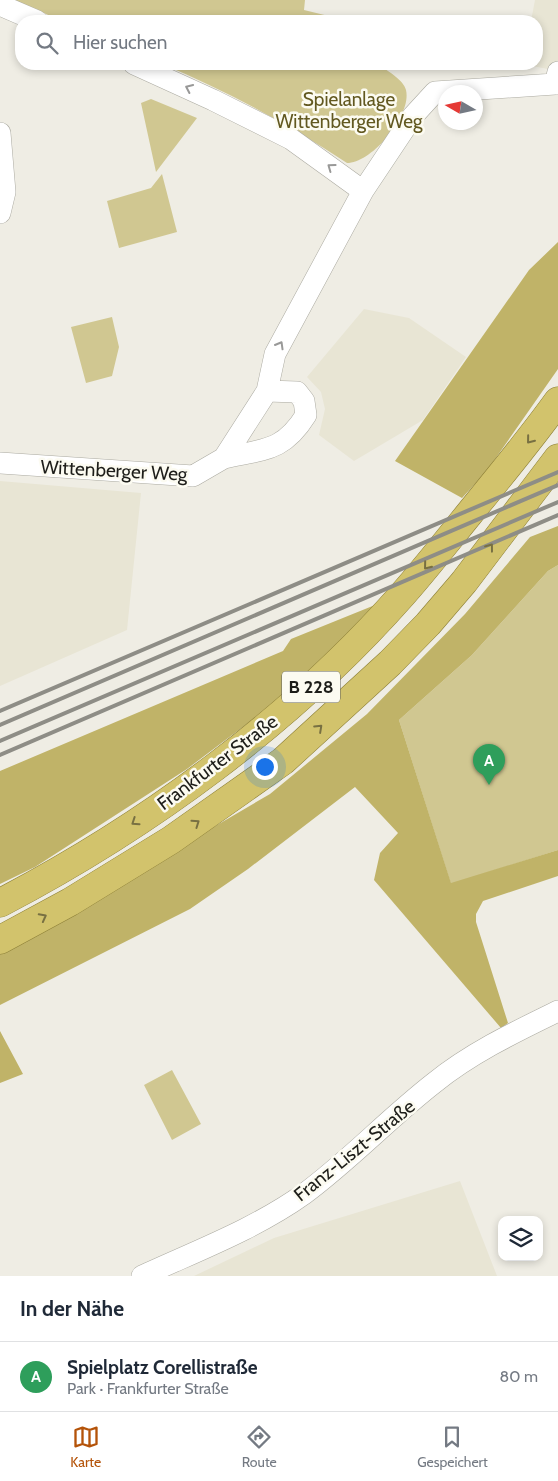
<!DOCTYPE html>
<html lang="de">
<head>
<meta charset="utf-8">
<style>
  body { margin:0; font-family:Cabin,sans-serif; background:#f6f6f7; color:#1f2937 }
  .controls { position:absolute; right:15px; bottom:15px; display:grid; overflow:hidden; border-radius:10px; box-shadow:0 2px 8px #0003 }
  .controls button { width:45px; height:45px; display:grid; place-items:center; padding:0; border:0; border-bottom:1px solid #e0e1e3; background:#fff; color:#1f2937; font:25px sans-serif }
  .compass { position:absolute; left:438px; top:85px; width:45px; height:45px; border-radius:50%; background:#fff; box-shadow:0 2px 8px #0003; rotate:279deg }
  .you { position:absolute; left:264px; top:766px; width:18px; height:18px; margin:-12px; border:4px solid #fff; border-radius:50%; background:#1a73e8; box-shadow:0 0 0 8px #1a73e833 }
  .badge { display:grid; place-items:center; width:32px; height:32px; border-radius:50%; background:#b45309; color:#fff; font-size:16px; font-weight:700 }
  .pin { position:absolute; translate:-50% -41px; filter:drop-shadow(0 1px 2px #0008) }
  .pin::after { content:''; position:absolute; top:26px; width:18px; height:15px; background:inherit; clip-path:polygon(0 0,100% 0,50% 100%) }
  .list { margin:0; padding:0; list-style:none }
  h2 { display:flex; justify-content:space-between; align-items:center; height:65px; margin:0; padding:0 20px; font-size:21px }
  h2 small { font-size:16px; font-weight:400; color:#747a83 }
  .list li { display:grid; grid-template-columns:32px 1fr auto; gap:15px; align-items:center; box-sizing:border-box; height:70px; padding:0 20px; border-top:1px solid #e0e1e3 }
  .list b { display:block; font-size:19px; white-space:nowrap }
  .list p { margin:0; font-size:16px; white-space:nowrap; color:#747a83 }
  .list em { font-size:16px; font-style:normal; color:#747a83 }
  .icon { flex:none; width:28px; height:28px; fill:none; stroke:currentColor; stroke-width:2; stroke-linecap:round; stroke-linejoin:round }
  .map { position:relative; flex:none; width:558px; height:1276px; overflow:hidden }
  .search { position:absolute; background:#fff; box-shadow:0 2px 8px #0003; left:15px; right:15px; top:15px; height:55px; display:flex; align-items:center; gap:12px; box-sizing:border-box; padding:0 18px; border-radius:20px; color:#747a83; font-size:19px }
  .sheet { height:135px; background:#fff }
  nav { display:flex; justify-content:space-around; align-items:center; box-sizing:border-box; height:70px; border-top:1px solid #e0e1e3; background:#fff; font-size:14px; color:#747a83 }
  nav a { display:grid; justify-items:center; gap:2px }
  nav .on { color:#b45309 }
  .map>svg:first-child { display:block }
</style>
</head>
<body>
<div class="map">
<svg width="558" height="1276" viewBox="0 0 558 1276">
  <rect width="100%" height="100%" fill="#efede4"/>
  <!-- built -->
  <path fill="#e8e5d4" d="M535,0H558V71L522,64H537V21H531Z
    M364,309L409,318L466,357L423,420L354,461L319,435L325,409L321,392L307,377Z
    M0,481L141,493L127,630L0,686Z
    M460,1181L497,1276H194L274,1238Z"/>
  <!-- green -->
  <path fill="#d0c791" d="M14,0H305L304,10L349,21H62Z
    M162,64H378C386,70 404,80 406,90C412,115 372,163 347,163C288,124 227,91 162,64Z
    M151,99L197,118L156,172L141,103Z
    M162,174L177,232L119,248L107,201L151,188Z
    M112,317L119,347L112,376L86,383L71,327Z
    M558,565V850L451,884L399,720L472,655L548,571Z
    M172,1070L201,1124L172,1140L144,1085Z"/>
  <!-- forest -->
  <path fill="#c0b368" d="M558,242V369L486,472L462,498L395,461L529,270Z
    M558,526V565L548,571L472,655L399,720L451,883L558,850V876L483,901L476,914V922L508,1023L501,1028L374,880L380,853L398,833L355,787L248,869L190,909L0,1005V952L270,794L367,714L465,614L530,537Z
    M375,605L330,653L264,711L187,769L35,867L0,884V771L283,651L291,639Z
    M0,1031L23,1074L0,1083Z"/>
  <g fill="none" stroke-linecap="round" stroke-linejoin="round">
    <defs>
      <path id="minor" d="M0,5L37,21
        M0,133L5,192L0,213
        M363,191L413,116L435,92L555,84L558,72
        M224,458C264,449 283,452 306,415L304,401L297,392L267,391
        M0,463L193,476L224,458L267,391L275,354L363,191L291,139L213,100L134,64
        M142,1276C196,1251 255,1229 304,1194C350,1160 389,1118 434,1083C471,1053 515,1032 558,1011"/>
      <path id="trunk" d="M0,903C149,825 292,720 403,594C426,568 447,541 469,514C499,477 530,440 558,401
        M0,940L70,902L171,840L283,761L390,663L428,624L464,582L558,458"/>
    </defs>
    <!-- minor casing -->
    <use href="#minor" stroke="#abaaa1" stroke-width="22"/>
    <!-- trunk casing -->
    <use href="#trunk" stroke="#8c7f37" stroke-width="29"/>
    <!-- minor -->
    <use href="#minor" stroke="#fff" stroke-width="21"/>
    <!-- trunk -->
    <use href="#trunk" stroke="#d2c36c" stroke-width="28"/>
    <!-- rail -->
    <path stroke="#8e8d86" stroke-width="4" d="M0,711L558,472
      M0,725L558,485
      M0,741L558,502
      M0,755L558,515"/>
  </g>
  <!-- one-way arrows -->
  <defs><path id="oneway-chevron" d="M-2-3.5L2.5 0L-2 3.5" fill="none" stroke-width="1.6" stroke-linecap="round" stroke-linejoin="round" transform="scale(1.25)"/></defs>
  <g stroke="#999998">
    <use href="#oneway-chevron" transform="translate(189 88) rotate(-155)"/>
    <use href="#oneway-chevron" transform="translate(331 167) rotate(-144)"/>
    <use href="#oneway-chevron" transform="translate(280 345) rotate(-60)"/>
  </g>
  <g stroke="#787042">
    <use href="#oneway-chevron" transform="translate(530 440) rotate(129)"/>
    <use href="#oneway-chevron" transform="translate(490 547) rotate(-53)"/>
    <use href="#oneway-chevron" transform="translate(427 566) rotate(129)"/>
    <use href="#oneway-chevron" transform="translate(319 728) rotate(-43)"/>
    <use href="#oneway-chevron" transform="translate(135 822) rotate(146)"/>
    <use href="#oneway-chevron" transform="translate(196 823) rotate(-35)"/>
    <use href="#oneway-chevron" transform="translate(43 917) rotate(-28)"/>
  </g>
  <g text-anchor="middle" stroke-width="5" stroke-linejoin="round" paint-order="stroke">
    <!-- shield labels -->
    <rect fill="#fcfbf1" stroke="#60605a" stroke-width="1" x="282" y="671.5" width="58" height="31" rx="4"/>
    <g font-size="18" font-weight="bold" fill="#1d1d19">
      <text x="311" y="693">B 228</text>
    </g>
    <!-- park labels -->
    <g font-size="19" fill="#625820" stroke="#fcfbf1">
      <text x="349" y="106">Spielanlage<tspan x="349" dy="22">Wittenberger Weg</tspan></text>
    </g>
    <!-- street labels -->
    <g font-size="19" fill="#1d1d19" stroke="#fcfbf1">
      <text transform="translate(114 470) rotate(3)" y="7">Wittenberger Weg</text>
      <text transform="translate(217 762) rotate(-37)" y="7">Frankfurter Straße</text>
      <text transform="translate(354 1150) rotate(-39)" y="7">Franz-Liszt-Straße</text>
    </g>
  </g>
</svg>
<div class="controls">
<button><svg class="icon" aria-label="layers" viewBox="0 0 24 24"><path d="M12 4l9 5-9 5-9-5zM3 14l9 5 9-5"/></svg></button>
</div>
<svg class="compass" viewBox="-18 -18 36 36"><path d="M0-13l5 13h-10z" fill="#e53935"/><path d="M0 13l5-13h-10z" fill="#747a83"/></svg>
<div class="you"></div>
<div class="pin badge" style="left:489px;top:785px;background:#2e9e5b">A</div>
<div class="search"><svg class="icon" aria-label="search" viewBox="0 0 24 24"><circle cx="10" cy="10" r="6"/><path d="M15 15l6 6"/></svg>Hier suchen</div>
</div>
<section class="sheet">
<h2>In der Nähe<small></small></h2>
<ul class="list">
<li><span class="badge" style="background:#2e9e5b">A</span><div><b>Spielplatz Corellistraße</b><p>Park · Frankfurter Straße</p></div><em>80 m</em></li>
</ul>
</section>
<nav>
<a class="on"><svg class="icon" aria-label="map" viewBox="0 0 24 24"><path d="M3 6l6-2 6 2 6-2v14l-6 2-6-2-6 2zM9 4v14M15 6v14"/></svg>Karte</a>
<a><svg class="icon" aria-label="directions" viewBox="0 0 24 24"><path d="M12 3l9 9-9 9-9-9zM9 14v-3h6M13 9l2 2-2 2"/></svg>Route</a>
<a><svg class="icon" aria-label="saved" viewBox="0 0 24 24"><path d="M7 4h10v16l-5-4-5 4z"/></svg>Gespeichert</a>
</nav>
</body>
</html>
